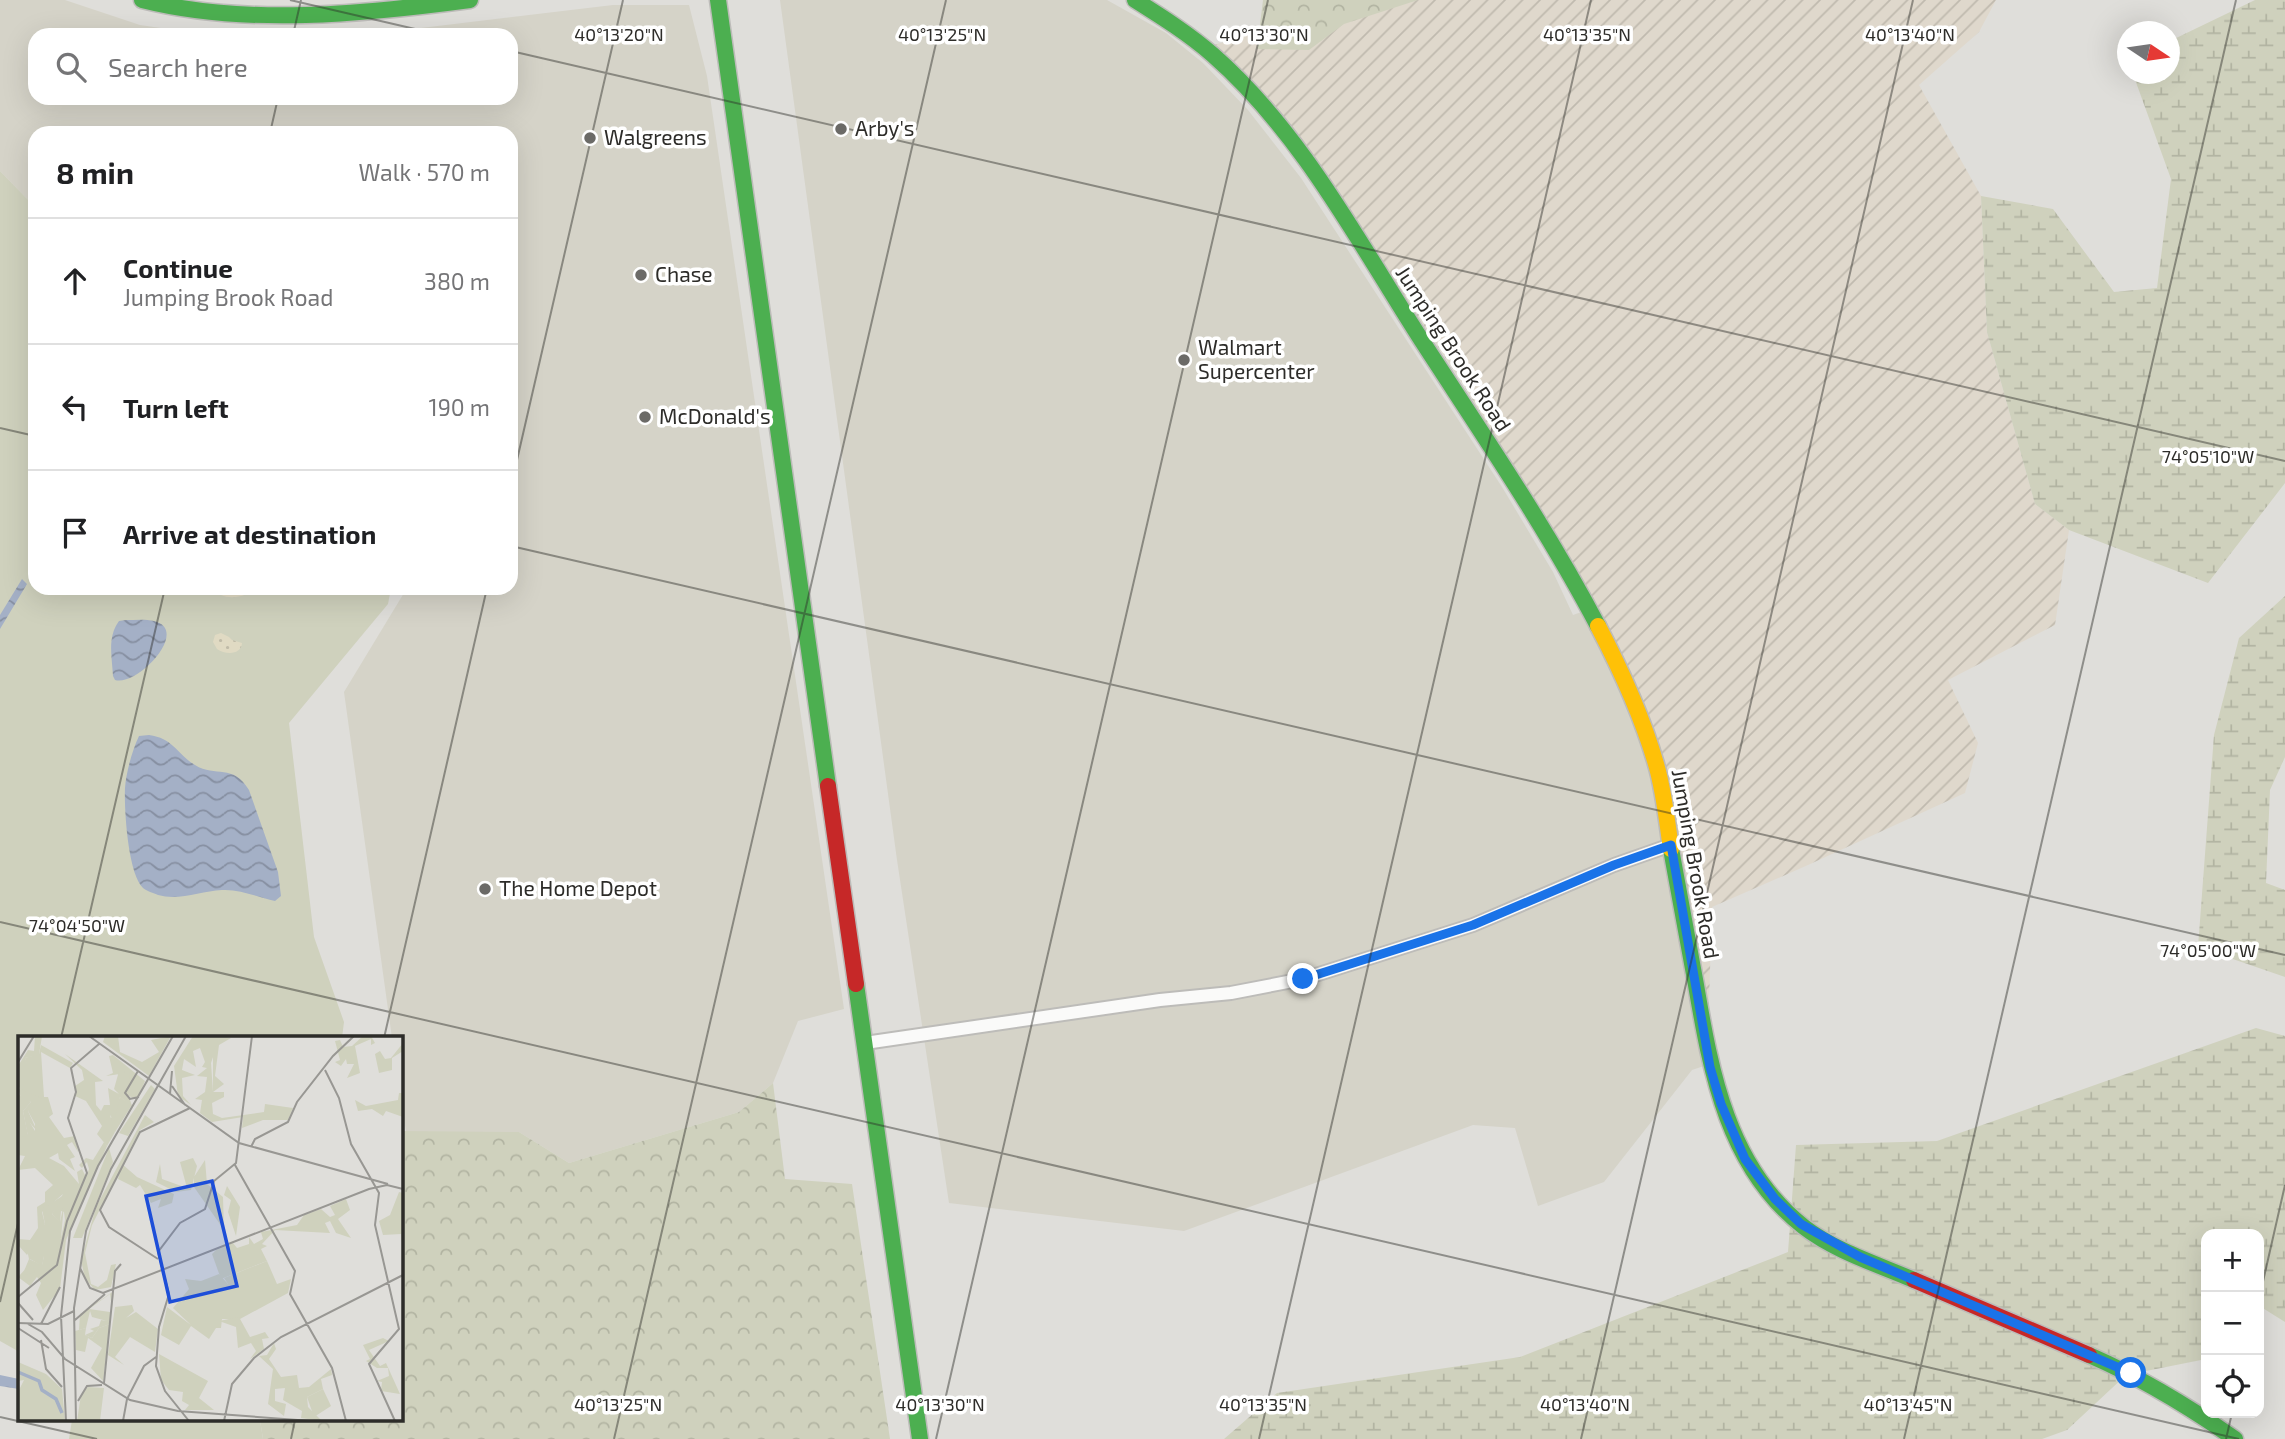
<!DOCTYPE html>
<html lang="en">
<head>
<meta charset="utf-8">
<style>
  body { margin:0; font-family:"Exo 2",sans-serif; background:#f2f2f2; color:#202124 }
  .controls { position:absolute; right:21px; bottom:21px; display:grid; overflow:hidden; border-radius:14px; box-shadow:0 7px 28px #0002 }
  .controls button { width:63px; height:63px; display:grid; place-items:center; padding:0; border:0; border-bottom:2px solid #e0e0e0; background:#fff; color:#202124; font:35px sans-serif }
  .compass { position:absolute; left:2117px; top:21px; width:63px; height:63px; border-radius:50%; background:#fff; box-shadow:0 7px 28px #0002; rotate:103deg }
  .stop { position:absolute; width:21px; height:21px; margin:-16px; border:5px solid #1a73e8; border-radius:50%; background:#fff }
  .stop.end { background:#1a73e8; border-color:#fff; box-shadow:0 2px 7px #0008 }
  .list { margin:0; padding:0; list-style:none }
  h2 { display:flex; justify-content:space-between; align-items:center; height:91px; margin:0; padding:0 28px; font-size:30px }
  h2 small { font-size:23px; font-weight:400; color:#757577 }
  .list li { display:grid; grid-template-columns:46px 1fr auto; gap:21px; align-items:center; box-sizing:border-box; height:126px; padding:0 28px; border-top:2px solid #e0e0e0 }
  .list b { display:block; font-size:26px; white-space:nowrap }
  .list p { margin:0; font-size:23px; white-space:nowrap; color:#757577 }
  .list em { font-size:23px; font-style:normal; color:#757577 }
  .icon { flex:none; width:38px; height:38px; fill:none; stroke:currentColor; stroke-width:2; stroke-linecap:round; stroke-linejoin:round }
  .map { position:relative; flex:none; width:2285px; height:1439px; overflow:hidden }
  .search { position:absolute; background:#fff; box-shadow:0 7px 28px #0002; left:28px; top:28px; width:490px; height:77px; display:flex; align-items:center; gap:18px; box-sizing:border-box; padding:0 24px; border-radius:21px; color:#757577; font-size:26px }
  .panel { position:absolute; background:#fff; box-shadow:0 7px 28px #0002; left:28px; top:126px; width:490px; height:469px; border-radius:21px }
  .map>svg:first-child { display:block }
</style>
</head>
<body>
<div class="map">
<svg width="2285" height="1439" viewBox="0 0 2285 1439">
  <defs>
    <pattern id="industrial-furrows" width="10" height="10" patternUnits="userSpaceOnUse" patternTransform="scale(1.75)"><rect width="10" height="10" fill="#dfd8cc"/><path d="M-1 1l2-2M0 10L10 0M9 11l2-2" fill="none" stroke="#c0baaf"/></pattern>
    <pattern id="forest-crowns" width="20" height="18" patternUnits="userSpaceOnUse" patternTransform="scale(1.75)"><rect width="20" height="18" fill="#cfd1bd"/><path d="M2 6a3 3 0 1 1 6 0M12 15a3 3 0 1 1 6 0" fill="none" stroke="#b2b4a2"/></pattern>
    <pattern id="wetland-marsh" width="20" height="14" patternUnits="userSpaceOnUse" patternTransform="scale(1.75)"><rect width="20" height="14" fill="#cfd1bd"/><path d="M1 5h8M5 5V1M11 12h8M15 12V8" fill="none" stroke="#b2b4a2"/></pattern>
    <pattern id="sand-dots" width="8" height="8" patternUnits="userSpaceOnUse" patternTransform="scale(1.75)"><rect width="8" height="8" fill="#e0dac3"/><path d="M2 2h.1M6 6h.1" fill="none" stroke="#c0bba8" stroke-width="1.8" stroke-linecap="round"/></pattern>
    <pattern id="water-waves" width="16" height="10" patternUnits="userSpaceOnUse" patternTransform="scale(1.75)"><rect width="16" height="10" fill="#a4b0c6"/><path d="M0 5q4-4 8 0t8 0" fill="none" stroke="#868fa1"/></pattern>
  </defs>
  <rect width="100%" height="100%" fill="#dfdeda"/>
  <!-- built -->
  <path fill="#d5d3c8" d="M0,0H65L140,25L209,35H35V98H511V35H363L613,5H689L707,76L844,1009L798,1021L773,1083L739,1112L569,1163L519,1132H406L401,1098V1038H392L344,692L407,588H511V133H35V207L0,171Z
    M780,0H1107L1166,33L1203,63L1248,110L1301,178L1502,487L1553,572L1573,615L1590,609L1645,722L1707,1065L1692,1070L1604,1182L1538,1206L1515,1128L1473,1125L1184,1231L949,1203L897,860Z"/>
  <!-- industrial -->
  <path fill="url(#industrial-furrows)" d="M1365,0H1996L1979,32L1919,85L1981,196L1987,332L2035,504L2069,530L2055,625L1948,680L1978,743L1965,793L1808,865L1712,907L1707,1065L1645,722L1581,578L1464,386L1295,133L1214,45Z"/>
  <!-- green -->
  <path fill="#cfd1bd" d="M0,171L35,207V588H391L388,604L289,723L314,937L344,1022L342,1038H19V1355L16,1350L0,1341Z
    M72,1420H260L263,1439H69Z"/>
  <!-- forest -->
  <path fill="url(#forest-crowns)" d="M1263,0H1418L1344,24L1309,50L1257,49Z
    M773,1083L785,1179L852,1184L890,1439H263L260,1420H401V1131L519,1132L569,1163L739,1112Z"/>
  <!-- wetland -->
  <path fill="url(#wetland-marsh)" d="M2255,0H2285V483L2208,583L2069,530L2035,504L1987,332L1981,196L2053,209L2114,292L2157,288L2171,179L2133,74H2170V41Z
    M2285,596V757L2270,790L2266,883L2285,890V977L2198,947L2214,735L2239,638Z
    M2256,1028L2285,1036V1322L2261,1307L2259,1308V1234H2206V1359L2126,1375L2067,1430L2042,1439H1224L1277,1393L1520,1357L1788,1252L1796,1145L1937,1141Z"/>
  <!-- sand -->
  <path fill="url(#sand-dots)" d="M219,588H256C248,596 232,600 221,595Z
    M221,633L229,637L232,640L242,643C241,655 226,655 217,649L213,642L215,635Z"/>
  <!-- water -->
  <path fill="url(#water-waves)" d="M22,579L27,584L0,629V615Z
    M126,620C135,620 146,619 154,621C191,630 137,687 115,680L113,676C112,657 107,637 119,621Z
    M149,735C173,738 177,754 195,765C216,778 233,763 249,790L278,872L281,896L275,901C257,897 240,889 222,890C201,891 179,901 158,895C154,893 146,891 143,888C128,874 124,809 125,788C126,773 132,751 139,736Z
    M0,1375L19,1379V1389L0,1386Z"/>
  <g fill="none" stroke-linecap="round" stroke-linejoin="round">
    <defs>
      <path id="street" d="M865,1043L1160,1000L1231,993L1303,979L1473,925L1614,865L1671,845"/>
      <path id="fast" d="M142,0C245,26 365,14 470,0
        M718,0L828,786
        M1135,0C1162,17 1189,34 1213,55C1302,133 1359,243 1422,341C1483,435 1546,527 1598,626
        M1671,849C1679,894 1688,940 1696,985C1711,1073 1728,1168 1804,1227C1835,1251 1877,1264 1914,1280
        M856,984L920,1439
        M2089,1355C2142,1378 2188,1406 2235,1439"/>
      <path id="slow" d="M1598,626C1621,670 1642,716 1656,764C1664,791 1667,821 1671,849"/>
      <path id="jam" d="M828,786L856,984
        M1914,1280L2089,1355"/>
    </defs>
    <!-- street casing -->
    <use href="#street" stroke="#bdbcb9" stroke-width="16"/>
    <!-- fast casing -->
    <use href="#fast" stroke="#bdbcb9" stroke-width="19"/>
    <!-- slow casing -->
    <use href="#slow" stroke="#bdbcb9" stroke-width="19"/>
    <!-- jam casing -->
    <use href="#jam" stroke="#bdbcb9" stroke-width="19"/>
    <!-- street -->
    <use href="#street" stroke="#fafaf9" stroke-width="12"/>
    <!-- fast -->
    <use href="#fast" stroke="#4caf50" stroke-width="16"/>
    <!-- slow -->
    <use href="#slow" stroke="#ffc107" stroke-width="16"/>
    <!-- jam -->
    <use href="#jam" stroke="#c62828" stroke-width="16"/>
  </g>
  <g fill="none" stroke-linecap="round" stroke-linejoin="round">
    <!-- route -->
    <path stroke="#1a73e8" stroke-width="9" d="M1303,979L1473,925L1614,865L1671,845L1710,1067L1721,1104L1745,1159L1775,1199L1801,1224L1860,1257L2131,1373"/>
  </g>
  <!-- ticks -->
  <path fill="none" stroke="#2d2c29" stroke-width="2" stroke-opacity="0.45" d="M290,0L441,35M293,35L301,0M511,51L2285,461M270,133L278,98M0,428L35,436M511,486L623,0M511,546L2285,955M0,922L2239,1439M61,1038L165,588M384,1038L487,588M2259,1299L2285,1185M0,1302L19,1219M0,1417L97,1439M291,1439L295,1420M614,1439L946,0M936,1439L1268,0M1259,1439L1591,0M1581,1439L1913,0M1904,1439L2236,0M2226,1439L2232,1413"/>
  <!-- markers -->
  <g fill="#6b6a67" stroke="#fff" stroke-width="2.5">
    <circle cx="841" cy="129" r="7"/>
    <circle cx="590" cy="138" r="7"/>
    <circle cx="641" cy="275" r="7"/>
    <circle cx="1184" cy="360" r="7"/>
    <circle cx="645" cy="417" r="7"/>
    <circle cx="485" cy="889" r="7"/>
  </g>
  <g text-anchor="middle" stroke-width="7" stroke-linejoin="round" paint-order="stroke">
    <!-- poi labels -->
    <g font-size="21" fill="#2d2c29" stroke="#fff" text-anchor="start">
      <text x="855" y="136">Arby's</text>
      <text x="604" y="145">Walgreens</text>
      <text x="655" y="282">Chase</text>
      <text x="1198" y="355">Walmart<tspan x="1198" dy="24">Supercenter</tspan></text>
      <text x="659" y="424">McDonald's</text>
      <text x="499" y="896">The Home Depot</text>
    </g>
    <!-- street labels -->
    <g font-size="21" fill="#2d2c29" stroke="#fff">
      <text transform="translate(1453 349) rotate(57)" y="7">Jumping Brook Road</text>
      <text transform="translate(1695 864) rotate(80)" y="7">Jumping Brook Road</text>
    </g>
  </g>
  <!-- overview -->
  <g transform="translate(18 1036)">
    <rect width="385" height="385" fill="#dfdeda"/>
    <path d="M249,225L259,248L273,243L270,257L222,283H204L203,292H198L191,303L173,290L161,309L143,299L149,271L173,289L155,272L171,253L167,243L183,245L201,238L210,248L206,242ZM96,255L94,273L92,258L71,273L92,276V288L81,292L74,302L67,299L76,295L72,293L81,290L83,284L89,285L74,281L72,275L68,292L61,294L62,278ZM305,353L313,370L296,381L289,361Z" fill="#cfd1bd"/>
    <path d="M87,0H100L102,16L124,26L141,16L133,4L153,0L131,40L85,6ZM175,0H202L193,27L195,56H206V61L194,67L195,78L204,82L246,76L247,68L275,72L270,84H245L224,92L225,81L194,86L182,77L184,64L177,63L187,56L189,41L179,40L189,32L184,31L187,26L182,12L175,15L178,31L166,23L164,34L177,39L164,42L165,60L173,69L160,60L156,30ZM345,0H353L357,7L353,9V3L337,10L342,37L329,42L336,28H329L328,23L323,30L317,26L322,24L317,5L322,4L325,11L334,10ZM385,7V15L374,22V34L361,37L357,18L362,15L367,23L373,22ZM23,9L55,27L52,32L23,16L26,61H30L35,78L31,81L46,102L57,100L60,116L54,106L49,109L57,121L52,123L57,135L41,123L40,117L31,122L46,130L61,148L59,136L64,133L68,141L71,133L69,126L64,132L61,129L68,122L75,124L86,106L89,110L48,204L42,253L25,274L18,259L23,247L19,241L12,250L0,241L13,227L11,223L24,229L26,220L43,202L47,184L46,176L43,175L42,187L34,178L45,158L24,176L27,188L9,219L0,209V203L12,204L20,192L19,171L27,166V156L35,149L17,132L0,134L7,120L0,119V58L13,66L5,75L10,99L11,85L17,95V88L10,75L19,62L5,58L0,49L10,34L7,22L21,18ZM95,19L127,45L119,64L109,59V37L88,40L95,37L91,20ZM133,49L137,53L110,100L101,97ZM381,57H385V81L368,75L365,80L354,73L340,75L337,64L348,70L380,64ZM102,61L114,69L97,96L91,87ZM127,79L136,86L122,94L74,189L67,217L73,248L80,251L89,244L93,229L98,228L93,251L77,254L67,243L63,224L78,171ZM91,112L95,126L64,202H55ZM381,156L385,157V216L383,198L365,199L361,185L372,179ZM328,163L332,174L320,183L333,202L318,197L312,185L307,187L312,197L257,194L244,208L249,210L243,213L249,225L203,243L194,218L198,214L215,207L219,212L231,208V201L236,208L245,203L243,196L279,189L286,179L303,173L312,181L317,179L312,170ZM114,269L116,275L108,282L118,276L140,293L137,316L112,301L97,321L106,329L90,319L97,271ZM221,281L232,301L247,296L251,302L244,303L246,313L232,323L238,315L233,307L220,312L218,291L201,285ZM92,288L85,345L73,332L84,312L70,302L67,316L58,314L57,295L68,292L67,299L74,302L81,292ZM365,302L371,305L351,314L362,330L368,327L382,358L363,355L364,346L359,345L371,340L370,332H359L348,325L352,323L345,309ZM256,307L258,313L251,323L263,341L279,339L281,352L291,351L313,333L314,339L303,343L305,353L289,361L290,371L304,385L283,382L284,375L265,364L267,352L257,353V365L268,368L266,380L250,368L255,333L241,320L249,319ZM141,318L190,345L181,362L196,374H167L171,369L164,365L165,356L151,354L143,344ZM0,326L28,338L44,353L47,385H0V356L6,344L0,345ZM70,351L86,352L82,385H59L63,359Z" fill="#cfd1bd"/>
    <path d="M17,0H24L21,19L7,22L12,36L0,49V30L10,14L16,15ZM202,0L213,2L201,9L197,40L206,48L195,56V16ZM47,18L85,45L77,46L78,69L83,75L86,69H92L90,52L101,58L96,53L101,35L112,37L109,55L114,70L102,61L96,85L92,79L97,96L89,110L79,98L84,90L68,65L57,60V50L66,44L64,34ZM0,52L25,63L10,75L19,95L12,87V95L8,105L4,101L10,100L5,75L13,66L3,62ZM175,122L179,130L173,154L158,156L138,146L142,128L144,143L169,152L162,126ZM187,124L189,148L205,161L206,194L176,151V141ZM104,128L119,141L156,158L154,167L140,172L143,163L133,167L122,149L118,152L100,143ZM209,150L222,171L218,200L210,176L213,164L206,159ZM49,157L34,178L42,186L46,168L43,202L31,220H26L24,230L12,223L17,236L4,240L11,223L8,209L27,188L24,173Z" fill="#cfd1bd"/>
    <path fill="none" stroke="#a4b0c6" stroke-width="3.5" d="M0,336L21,345L24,354L38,363L44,377"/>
    <path fill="none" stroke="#989793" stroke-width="2" d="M71,0L221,107L370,148M0,26L16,0M307,34L321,62L333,108L361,157L357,189L381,293L351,328L377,385M120,35L107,57L112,63L121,61M154,50L167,69M152,58L154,35M233,111L237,103L270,86L279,66L315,20L336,0M217,129L277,235L272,258L314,332L328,385M140,223L91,191L82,174L122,96L172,72M62,232L72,252L85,257L351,153L369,149L385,153M0,261L39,229L49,185L69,137L50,82L58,56L53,32L81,8M0,267L15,284M57,284L87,258M0,287L30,288L56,275M10,288L24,296L47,323L112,364L160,375L293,385M23,288L42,251M0,292L31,312M23,304L28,333L44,351M86,347L97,235L103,228M60,365L69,350L84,349M48,385L43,280L52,195L80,130L155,0M58,385L56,272L68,195L93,133L168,0M105,385L109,363L126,330L138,321M171,385L147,355L138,330L141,291L151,258L140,216L162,187L187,173L196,145L218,127L234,0M206,385L214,348L236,322L263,301L385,239"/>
    <path fill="#1d4ed8" fill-opacity="0.15" stroke="#1d4ed8" stroke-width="3.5" d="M194,145L219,250L152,266L128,160Z"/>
    <rect width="385" height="385" fill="none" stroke="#2d2c29" stroke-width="3.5"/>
  </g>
  <g font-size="18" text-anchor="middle" fill="#2d2c29" stroke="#fff" stroke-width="7" stroke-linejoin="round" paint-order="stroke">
    <text x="619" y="41">40°13'20"N</text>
    <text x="942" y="41">40°13'25"N</text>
    <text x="1264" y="41">40°13'30"N</text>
    <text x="1587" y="41">40°13'35"N</text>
    <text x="1910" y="41">40°13'40"N</text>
    <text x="2208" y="463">74°05'10"W</text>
    <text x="77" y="932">74°04'50"W</text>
    <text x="2208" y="957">74°05'00"W</text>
    <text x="618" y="1411">40°13'25"N</text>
    <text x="940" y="1411">40°13'30"N</text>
    <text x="1263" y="1411">40°13'35"N</text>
    <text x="1585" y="1411">40°13'40"N</text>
    <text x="1908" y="1411">40°13'45"N</text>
  </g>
</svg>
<div class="controls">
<button>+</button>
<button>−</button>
<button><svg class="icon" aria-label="locate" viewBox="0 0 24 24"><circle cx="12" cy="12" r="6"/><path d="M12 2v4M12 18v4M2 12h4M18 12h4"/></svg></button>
</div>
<svg class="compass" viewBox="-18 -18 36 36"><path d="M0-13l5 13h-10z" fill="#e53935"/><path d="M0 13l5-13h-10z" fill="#757577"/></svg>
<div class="stop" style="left:2131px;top:1373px"></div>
<div class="stop end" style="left:1303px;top:979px"></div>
<div class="search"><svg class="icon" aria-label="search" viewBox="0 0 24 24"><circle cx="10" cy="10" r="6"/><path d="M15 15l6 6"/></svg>Search here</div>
<section class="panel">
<h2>8 min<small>Walk · 570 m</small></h2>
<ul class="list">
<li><svg class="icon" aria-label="ahead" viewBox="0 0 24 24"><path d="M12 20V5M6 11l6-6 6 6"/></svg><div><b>Continue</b><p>Jumping Brook Road</p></div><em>380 m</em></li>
<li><svg class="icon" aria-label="left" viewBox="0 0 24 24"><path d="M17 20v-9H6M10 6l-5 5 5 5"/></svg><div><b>Turn left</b></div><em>190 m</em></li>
<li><svg class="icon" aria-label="arrive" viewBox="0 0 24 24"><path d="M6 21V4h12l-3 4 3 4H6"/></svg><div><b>Arrive at destination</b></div></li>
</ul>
</section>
</div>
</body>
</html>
